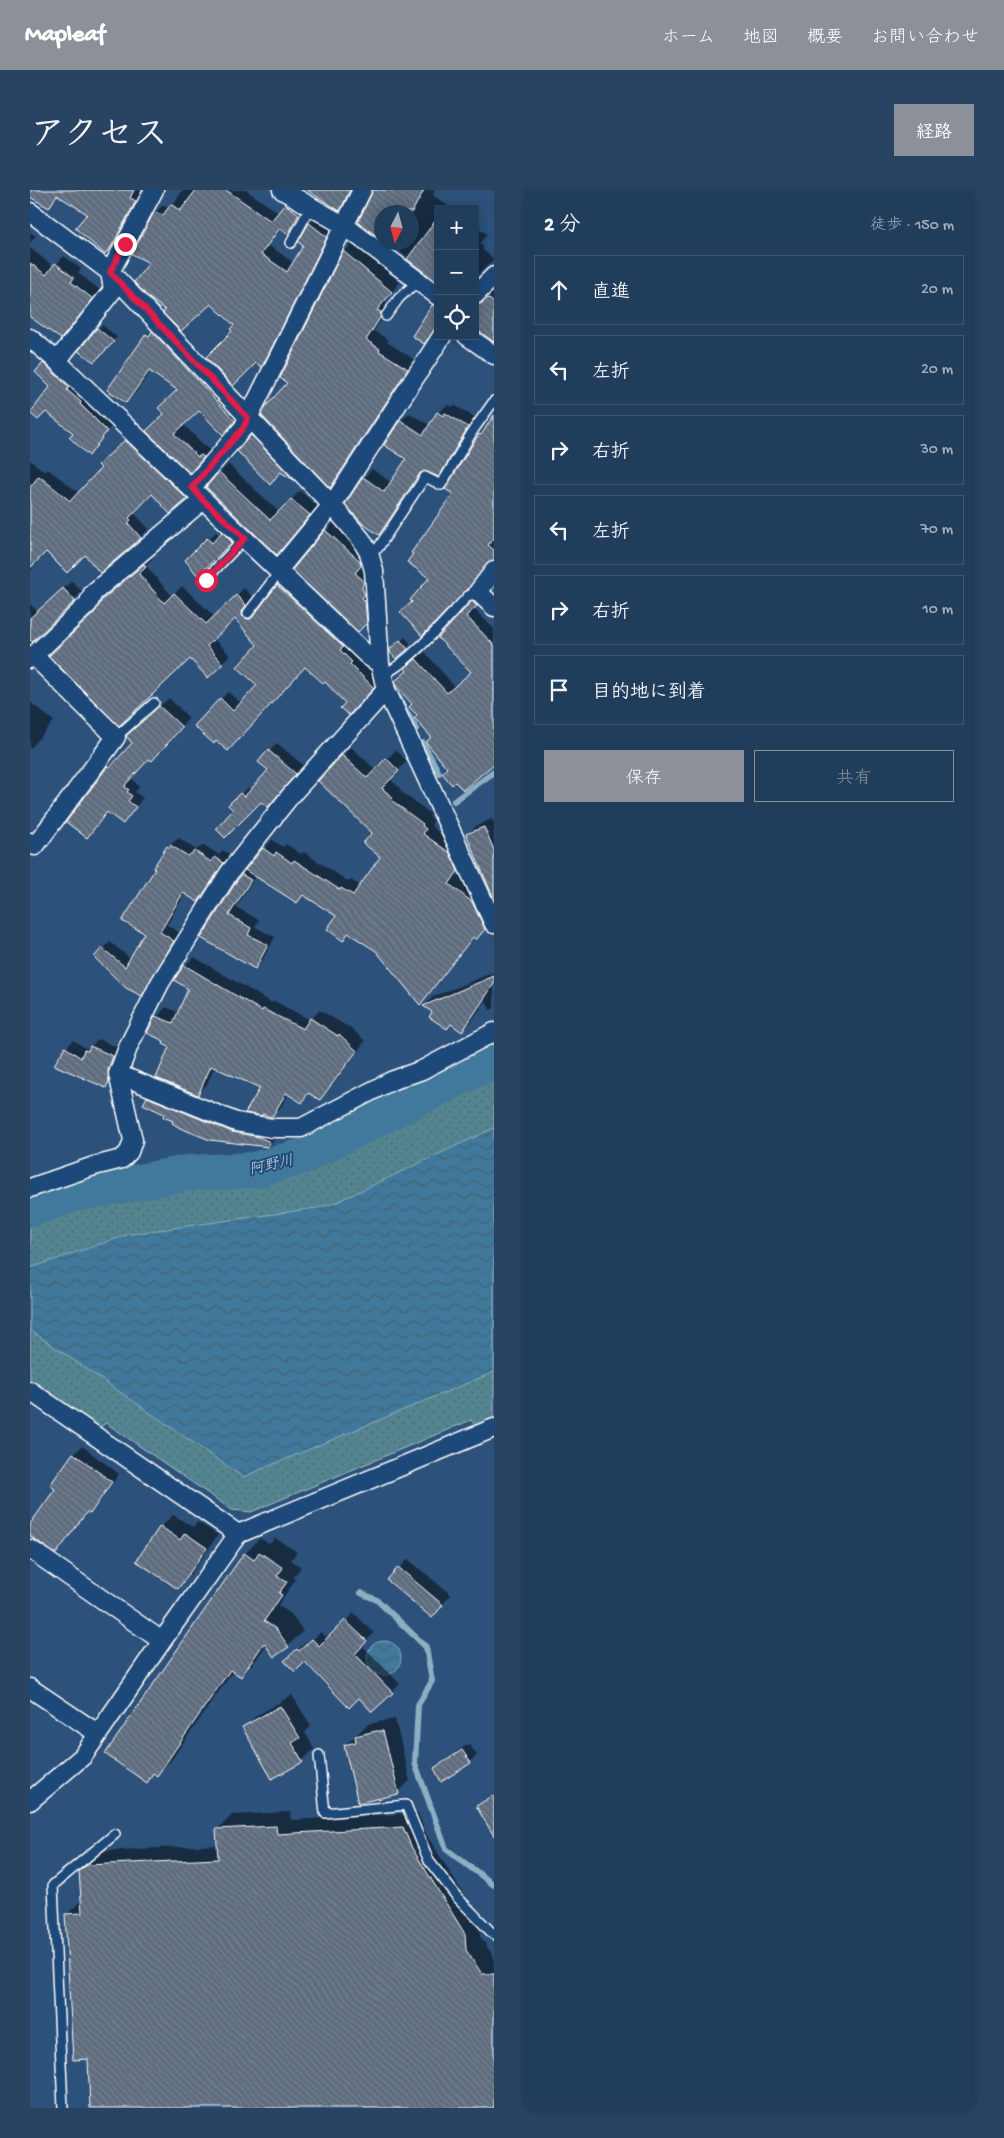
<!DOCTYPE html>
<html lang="ja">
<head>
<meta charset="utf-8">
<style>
  body { margin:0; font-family:"Gochi Hand","Klee One",sans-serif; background:#294462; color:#f1f3f6 }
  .controls { position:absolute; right:15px; top:15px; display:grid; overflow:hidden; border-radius:0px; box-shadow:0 2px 12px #0003 }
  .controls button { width:45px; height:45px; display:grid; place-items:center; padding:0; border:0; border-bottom:1px solid #3e5672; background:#213d5c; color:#f1f3f6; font:25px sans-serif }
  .compass { position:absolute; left:344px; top:15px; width:45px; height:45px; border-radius:50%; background:#213d5c; box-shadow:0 2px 12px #0003; rotate:186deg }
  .stop { position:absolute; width:15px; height:15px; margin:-11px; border:4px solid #e11d48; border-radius:50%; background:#fff }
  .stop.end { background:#e11d48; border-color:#fff; box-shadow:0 1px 5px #0008 }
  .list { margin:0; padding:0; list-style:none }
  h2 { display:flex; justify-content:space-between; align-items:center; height:65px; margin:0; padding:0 20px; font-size:21px }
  h2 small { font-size:16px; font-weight:400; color:#a2aebb }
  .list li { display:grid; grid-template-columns:32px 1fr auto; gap:15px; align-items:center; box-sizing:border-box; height:70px; margin:0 10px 10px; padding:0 10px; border:1px solid #3e5672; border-radius:0px }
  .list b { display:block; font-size:19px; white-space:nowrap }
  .list em { font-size:16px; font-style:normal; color:#a2aebb }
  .actions { display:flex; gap:10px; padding:15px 20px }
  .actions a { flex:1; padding:11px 0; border:1px solid #8c9099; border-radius:0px; text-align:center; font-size:18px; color:#8c9099 }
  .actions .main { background:#8c9099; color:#fff }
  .icon { flex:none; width:28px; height:28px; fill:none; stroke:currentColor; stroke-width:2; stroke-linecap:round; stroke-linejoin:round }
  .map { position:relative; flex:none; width:464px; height:1918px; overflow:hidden; border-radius:0px }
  header { display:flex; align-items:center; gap:30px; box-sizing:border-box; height:70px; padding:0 25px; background:#8c9099; color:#fff }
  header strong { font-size:24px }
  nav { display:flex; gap:28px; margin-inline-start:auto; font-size:18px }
  .intro { display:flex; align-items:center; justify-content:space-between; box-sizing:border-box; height:120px; padding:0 30px }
  h1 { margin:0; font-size:35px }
  .button { padding:12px 22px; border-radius:0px; background:#8c9099; color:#fff; font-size:18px; font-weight:700 }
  main { display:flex; gap:30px; padding:0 30px }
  aside { flex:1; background:#213d5c; border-radius:0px; box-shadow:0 2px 12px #0003 }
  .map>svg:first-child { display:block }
</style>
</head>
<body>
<header>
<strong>Mapleaf</strong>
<nav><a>ホーム</a><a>地図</a><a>概要</a><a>お問い合わせ</a></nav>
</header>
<div class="intro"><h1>アクセス</h1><a class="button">経路</a></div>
<main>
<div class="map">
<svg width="464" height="1918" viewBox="0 0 464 1918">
  <defs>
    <pattern id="grass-dots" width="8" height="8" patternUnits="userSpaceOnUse" patternTransform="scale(1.25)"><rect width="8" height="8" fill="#52848f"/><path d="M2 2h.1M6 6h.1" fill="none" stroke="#4f6b71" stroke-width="1.8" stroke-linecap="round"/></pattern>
    <pattern id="water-waves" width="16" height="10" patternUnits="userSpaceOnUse" patternTransform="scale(1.25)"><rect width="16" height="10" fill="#41799b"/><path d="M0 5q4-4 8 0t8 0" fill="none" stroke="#466274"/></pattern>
    <pattern id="building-back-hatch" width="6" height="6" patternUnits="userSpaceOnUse" patternTransform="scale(1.25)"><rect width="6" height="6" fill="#5e6c7e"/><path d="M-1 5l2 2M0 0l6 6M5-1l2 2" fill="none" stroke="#768291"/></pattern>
  </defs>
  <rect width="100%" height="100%" fill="#2c517b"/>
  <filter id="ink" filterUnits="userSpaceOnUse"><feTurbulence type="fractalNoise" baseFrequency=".02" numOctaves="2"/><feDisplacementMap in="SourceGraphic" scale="10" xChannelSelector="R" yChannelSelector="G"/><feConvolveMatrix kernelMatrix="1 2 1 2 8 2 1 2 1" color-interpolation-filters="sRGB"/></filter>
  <g filter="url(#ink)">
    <!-- grass -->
    <path fill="url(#grass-dots)" stroke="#a8c2c7" d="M464,882V1231L447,1238L441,1230L221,1322L202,1320L76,1233L68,1239L0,1193V1029L56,1009L249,983L291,970Z"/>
    <!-- water -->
    <path fill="url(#water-waves)" stroke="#8dafc3" d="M464,938V1182L213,1287L0,1140V1078L100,1044L287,1018L307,1012Z
      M337 1468a17 17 0 1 1 34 0a17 17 0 1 1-34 0Z"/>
    <!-- shadow -->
    <path fill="#0007" d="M0,0H109L113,3L89,47L75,62L59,24L29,5L19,17L0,5Z
      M153,0H216L249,23L264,6L277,16L266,35L258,43L251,38L238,55L264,73L275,55L270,52L280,33L288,25L304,38L240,167L232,175L204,141L205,135L181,112L137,119L121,73L125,23L133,15L141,17Z
      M276,0H324L318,11L310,19Z
      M342,0H405L403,5L422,19H408V91L357,52H382V22H352Z
      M445,36L457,44L450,53L454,57L452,59L464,69L445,88Z
      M0,42L6,46L0,53Z
      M323,53L370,92L355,111L359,113V118L344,141L358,150L357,152L385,170L309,287L300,296L259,193L251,188L314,62Z
      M0,58L24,77L34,66L51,79L48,83L70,100L31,147L0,126Z
      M464,102V150L445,136V104L456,108Z
      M72,135L87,147L64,170L68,139Z
      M127,135L214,220L202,234L169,219L153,234L178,259L182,257L170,271L118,241L136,224L149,200L121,181L106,202L96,212L117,145Z
      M20,168L83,234L59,264L45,243L21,197L6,182Z
      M417,215L422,217L424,215L446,228L417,277L408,285L394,280L357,335L349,343L334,288L342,279L362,293L378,268L371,231L379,223L401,236L408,223Z
      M464,228V371L461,370L446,390L392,444L371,422L383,411L401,387L425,304L450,244Z
      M230,238L272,281L264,289L251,281L240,293L222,246Z
      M104,243L165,300L140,322L122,302L106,319L108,321L105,324L119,339L110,347L55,363L16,360L0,376L3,378L0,381V270L15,282L18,279L49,303L73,278L69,275Z
      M198,274L249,322L270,301L287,316L255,355L177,297Z
      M306,330L340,361L346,422L328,440L264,379Z
      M200,336L209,344L168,384L157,370L186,342L190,346Z
      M122,368L123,369L116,376L142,406L152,396L185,427L214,398L223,407L219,413L220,418L225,422H228L256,388L351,489L326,516L317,513L295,491L275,476L186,549L191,509L198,502L212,514L229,495L228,455L205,427L183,448L200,465L178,486L161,467L67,422L73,410L81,402Z
      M42,391L52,402L0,454V414L8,422Z
      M450,404L454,407L443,418L464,439V572L433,599L388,525L384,514L378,480L384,471L395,462L425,497L442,482L409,448Z
      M375,447L381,454L377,458L361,460Z
      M139,508L159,528L130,561L120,567L104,584L102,588L109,597L105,602L113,608L93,632L78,621L57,646L38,632L79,576L104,553L106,538Z
      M0,512L24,531L0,559Z
      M247,553L273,575L245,608L231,610L205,620L200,615L219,597L222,600L240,580L230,572Z
      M321,557L346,580L366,560L377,571L360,589L371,599L369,600L401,624L399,627L404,630L401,635L407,641L428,655L436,671L427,684L451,703L463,729L446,748L444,747L390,813L347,760L319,743L313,749L308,726L274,704L267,712L226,685L206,717L229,730L225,737L245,747L233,769L225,777L173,747L212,685L242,650L253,657L256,654L271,664L274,662L319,692L321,690L331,696L351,667L344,643L289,591Z
      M462,629L464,633V705L438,644L446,636Z
      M149,648L166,660L174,655L189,665L193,660L200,665L175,703L168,711L155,703L137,735L150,743L119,797L111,805L73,759L80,752L101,769L115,743L94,730L138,657Z
      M164,767L242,813L244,811L280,830L290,820L318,837L319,836L335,851L299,900L290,909L280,903L272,911L259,903L251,917L242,926L233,923L231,897L185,876L177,894L168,904L141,856L136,851L118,843L127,827L136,817L149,823L160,798L155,776Z
      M464,782V818L460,820L456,810L441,832L432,840L395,815L403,807Z
      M69,849L90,859L83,888L75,896L36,858L43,850L57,859Z
      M126,900L247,944L246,948L238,956L136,923L118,908Z
      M52,1256L89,1284L67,1315L59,1322L58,1321L26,1362L0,1344V1336L27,1299L44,1264Z
      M143,1325L163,1337L168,1332L188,1345L160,1385L148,1398L131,1337Z
      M230,1348L239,1354L245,1348L267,1362L261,1370L271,1377L263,1388L266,1389L248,1415L261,1424L273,1441L258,1456L236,1455L226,1470L211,1486L203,1481L142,1569L127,1585L125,1583L117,1591L215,1364Z
      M378,1369L421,1405L410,1417L359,1390Z
      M324,1423L344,1443L332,1455L370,1494L342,1520L329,1507L275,1471H256L276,1452L278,1454L291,1442L298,1449Z
      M262,1505L281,1536L275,1542L284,1559L272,1571L214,1538L226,1526Z
      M365,1529L380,1591L368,1602L315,1555L338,1534Z
      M439,1554L447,1565L440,1572L406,1578L413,1571Z
      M464,1603V1637L461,1639L447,1617Z
      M260,1622L261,1630L388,1623L396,1644L449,1729L450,1746L464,1767V1918H62L59,1868L37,1724L52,1710L51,1682L72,1661L188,1655V1639L202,1625Z"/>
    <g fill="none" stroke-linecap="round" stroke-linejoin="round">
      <!-- stream -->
      <path stroke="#8dafc3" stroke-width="6" d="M366,502L386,539
        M393,553L409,583
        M424,611L464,582
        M331,1403L347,1410L396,1457L402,1491L388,1515L385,1573L416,1659L464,1695"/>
      <!-- river -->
      <path stroke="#41799b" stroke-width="36" d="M0,1019L44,1004L157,983L224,980L273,966L464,870"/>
    </g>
    <!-- building -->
    <path fill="url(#building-back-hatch)" stroke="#fff" d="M0,0H104L100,8L106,11L81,57L75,64L45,38L57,24L27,5L19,18L0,7Z
      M166,0H196L241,31L255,14L269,24L258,45L250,38L231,64L257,82L273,56L268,52L279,33L297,47L232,177L226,173L203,196L176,167L202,141L200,139L204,135L181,114L151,141L133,123L135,120L118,107L104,92L119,73L102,64L124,22L133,25L141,14L150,21Z
      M277,0H320L310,21Z
      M343,0H394L382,22H352V50L328,32Z
      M408,27V93L377,69Z
      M313,61L362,102L347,120L351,122L350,128L336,150L350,159L349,161L378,179L300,298L231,225L236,216L257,193L250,188Z
      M0,73L16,85L25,73L44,88L41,92L63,109L31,149L0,127Z
      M458,108L464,113V152L445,138V115L452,113Z
      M402,115L408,116V136L394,154L382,146Z
      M67,138L84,152L64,172L48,161Z
      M122,141L205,231L193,245L169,221L144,244L168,267L171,265L174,267L160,283L116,241L134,224L128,218L147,200L119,181L96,213L77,200L116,144L119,146Z
      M13,173L39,197L37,200L51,212L50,214L77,241L59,266L39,247L43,243L16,222L8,230L0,223L20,197L5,182Z
      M407,222L413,226L415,223L438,237L409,287L395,281L390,283L349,345L333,334L315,314L333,287L354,302L376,269L354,255L370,230L393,245Z
      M464,225V348L458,355L464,360V371L456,375L438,399L392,446L370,422L382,412L380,410L399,388L377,372L383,364L381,363L423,304L415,299L449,244L451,245Z
      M221,245L264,290L250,282L240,295L207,261Z
      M95,250L157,309L140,324L122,304L99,328L101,330L98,333L111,348L70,383L55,365L37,383L16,362L0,378V297L9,286L40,311L71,278L68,275Z
      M189,282L240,330L261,309L280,325L247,365L176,297Z
      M295,340L330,371L331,376L325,383L334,391L332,398L335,405L332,408L335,411L337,433L328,442L262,380Z
      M192,342L202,352L168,386L155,370L177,348L182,353Z
      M114,374L116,377L109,384L134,413L144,403L176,434L206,405L216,415L212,422V426L217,429H221L247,395L313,457L310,460L322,472L320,474L344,498L319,525L310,518L315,513L295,492L293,493L275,477L198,561L186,551L184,554L164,536L190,508L203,521L227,495L207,477L227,455L205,429L177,456L193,474L178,488L160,469L89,536L19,466L65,422L72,410Z
      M33,398L45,411L2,452L0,450V428Z
      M442,411L447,416L436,426L464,455V574L433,600L425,592L422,595L412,583L417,578L396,552L401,547L384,528L387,525L379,517L382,514L366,496L365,491L377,481L375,478L386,469L417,503L441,482L408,448Z
      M370,450L378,459L366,469L360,462V459Z
      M129,516L152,537L122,571L119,569L96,594L95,597L99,600L97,602L102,606L98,611L106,617L93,634L77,622L57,648L36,632L78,576L80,577L102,553L96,546Z
      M238,560L266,584L238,617L231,612L195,648L186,639L203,620L198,615L210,603L214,607L238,580L228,572Z
      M312,565L337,588L356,568L369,581L352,598L363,608L361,610L393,634L392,636L396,639L393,644L420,663L428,681L419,694L442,712L455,739L446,750L443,747L390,815L346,761L318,743L313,751L297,739L306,726L273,705L267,713L215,680L233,658L244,666L246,662L262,673L264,670L310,700L311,698L323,705L350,667L333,653L342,643L288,591Z
      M454,637L464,660V709L436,644Z
      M140,655L158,666L165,661L181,672L185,667L194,673L168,712L153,703L130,742L144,751L112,806L96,798L64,767L72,758L95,777L114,743L92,731L125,679L123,678L137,656L139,658Z
      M211,684L221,690L199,725L221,738L218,745L238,755L225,779L171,748Z
      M154,775L232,821L233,819L273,839L280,828L308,846L309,844L327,861L290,910L278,903L272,913L256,903L242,927L232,924V926L215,923L230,898L181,876L168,905L126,888L139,857L133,854L134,851L117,843L125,826L143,833L158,799L144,790Z
      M464,786V794L432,842L421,834L417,839L399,827L402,822L393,816Z
      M60,856L83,866L78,880L79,891L76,898L24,875L35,857L51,868L54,860L58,861Z
      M117,907L202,942L229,947L240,952L238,957L180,950L150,938L142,933L143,931L133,927L134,924L113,914Z
      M43,1263L82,1292L60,1324L57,1322L26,1364L0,1346V1334L25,1299L20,1295Z
      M130,1336L150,1350L155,1343L177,1358L148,1399L106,1371Z
      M229,1362L253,1378L247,1386L257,1392L249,1403L252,1405L234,1431L246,1439L259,1457L244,1467L234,1453L211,1487L200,1480L127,1586L123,1583L117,1593L75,1564L214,1363L224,1370Z
      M368,1377L413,1415L402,1428L357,1390Z
      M315,1430L337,1451L325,1464L363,1503L342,1522L329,1508L319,1518L275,1472L265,1482L254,1471L267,1459L269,1461L282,1449L289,1456Z
      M250,1516L270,1548L262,1553L273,1572L242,1589L212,1537Z
      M346,1541H353L369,1604L328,1613L314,1555L326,1552L325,1546Z
      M432,1560L441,1573L411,1592L404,1578Z
      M464,1605V1646L446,1616Z
      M246,1636L247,1644L373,1637L382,1658L435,1744L436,1760L452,1784H464V1918H60L58,1869L43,1870L35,1724L52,1723L49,1681L57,1675L188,1669L186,1639Z"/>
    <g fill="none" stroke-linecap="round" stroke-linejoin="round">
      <defs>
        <path id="lane" d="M261,53L281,16
          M356,126L369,108L388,91
          M339,363L348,358L395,287L411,295L444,239L464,211
          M175,390L215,348
          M218,423L250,381
          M352,484C373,480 422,423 438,406L448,402
          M86,547L124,513
          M289,1565L295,1623L376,1615L399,1671L427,1707L464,1745
          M33,1918L23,1695L85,1644"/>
        <path id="street" d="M252,0L315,36L408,106
          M0,22L80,82L302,315L331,349L339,363L344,381L350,474L356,500L464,734
          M445,105L464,86
          M437,146L464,165
          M0,148L27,171L338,466L350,474
          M27,171L83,100L80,82L124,0
          M162,297L213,238L332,0
          M249,379L302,315L412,146
          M464,381L448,402L464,417
          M0,469L58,414L63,403L173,310
          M0,652L5,656L86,547L4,466
          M88,884L206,932L242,938H271L361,891L392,880L464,842
          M0,998L64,976L92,969L99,962L103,950L88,884L99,855L130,793L199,683L261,605L356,500
          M0,1201L208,1344L464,1238
          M0,1359L132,1451
          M0,1498L67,1543
          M0,1611L53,1566L132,1451L208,1344"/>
      </defs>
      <!-- lane casing -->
      <use href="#lane" stroke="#fff" stroke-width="12"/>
      <!-- street casing -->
      <use href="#street" stroke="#fff" stroke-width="21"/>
      <!-- lane -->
      <use href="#lane" stroke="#1f4a7a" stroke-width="9"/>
      <!-- street -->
      <use href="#street" stroke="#1f4a7a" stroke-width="18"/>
    </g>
  </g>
  <g fill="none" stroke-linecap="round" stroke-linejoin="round" filter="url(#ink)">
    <!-- route -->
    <path stroke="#e11d48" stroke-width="6" d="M95,54L80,82L218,228L213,238L162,297L173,310L215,348L176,390"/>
  </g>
  <g text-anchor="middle" stroke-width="4" stroke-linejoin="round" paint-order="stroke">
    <!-- water labels -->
    <g font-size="15" font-style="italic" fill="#d0dee6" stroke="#1f4a7a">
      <text transform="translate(241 974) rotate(-13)" y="5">阿野川</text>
    </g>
  </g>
</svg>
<div class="controls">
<button>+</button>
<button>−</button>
<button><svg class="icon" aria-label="locate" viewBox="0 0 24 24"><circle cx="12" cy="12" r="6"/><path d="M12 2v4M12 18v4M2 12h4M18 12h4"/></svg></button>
</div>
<svg class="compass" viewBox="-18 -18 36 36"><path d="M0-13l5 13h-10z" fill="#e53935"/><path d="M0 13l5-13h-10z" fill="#a2aebb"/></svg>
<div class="stop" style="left:176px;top:390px"></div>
<div class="stop end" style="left:95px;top:54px"></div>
</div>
<aside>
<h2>2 分<small>徒歩 · 150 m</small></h2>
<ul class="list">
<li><svg class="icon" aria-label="ahead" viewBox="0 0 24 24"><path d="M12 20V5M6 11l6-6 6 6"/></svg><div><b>直進</b></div><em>20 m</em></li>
<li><svg class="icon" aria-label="left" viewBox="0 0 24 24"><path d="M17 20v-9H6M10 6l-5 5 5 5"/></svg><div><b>左折</b></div><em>20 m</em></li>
<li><svg class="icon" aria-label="right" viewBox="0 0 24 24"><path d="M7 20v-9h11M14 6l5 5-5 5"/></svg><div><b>右折</b></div><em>30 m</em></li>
<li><svg class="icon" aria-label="left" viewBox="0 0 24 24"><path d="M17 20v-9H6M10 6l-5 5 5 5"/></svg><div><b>左折</b></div><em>70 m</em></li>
<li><svg class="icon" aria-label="right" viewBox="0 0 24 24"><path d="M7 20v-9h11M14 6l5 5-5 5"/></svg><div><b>右折</b></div><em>10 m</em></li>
<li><svg class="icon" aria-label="arrive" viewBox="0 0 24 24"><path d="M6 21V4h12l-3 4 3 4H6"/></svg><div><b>目的地に到着</b></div></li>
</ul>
<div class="actions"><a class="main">保存</a><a>共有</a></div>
</aside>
</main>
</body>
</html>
